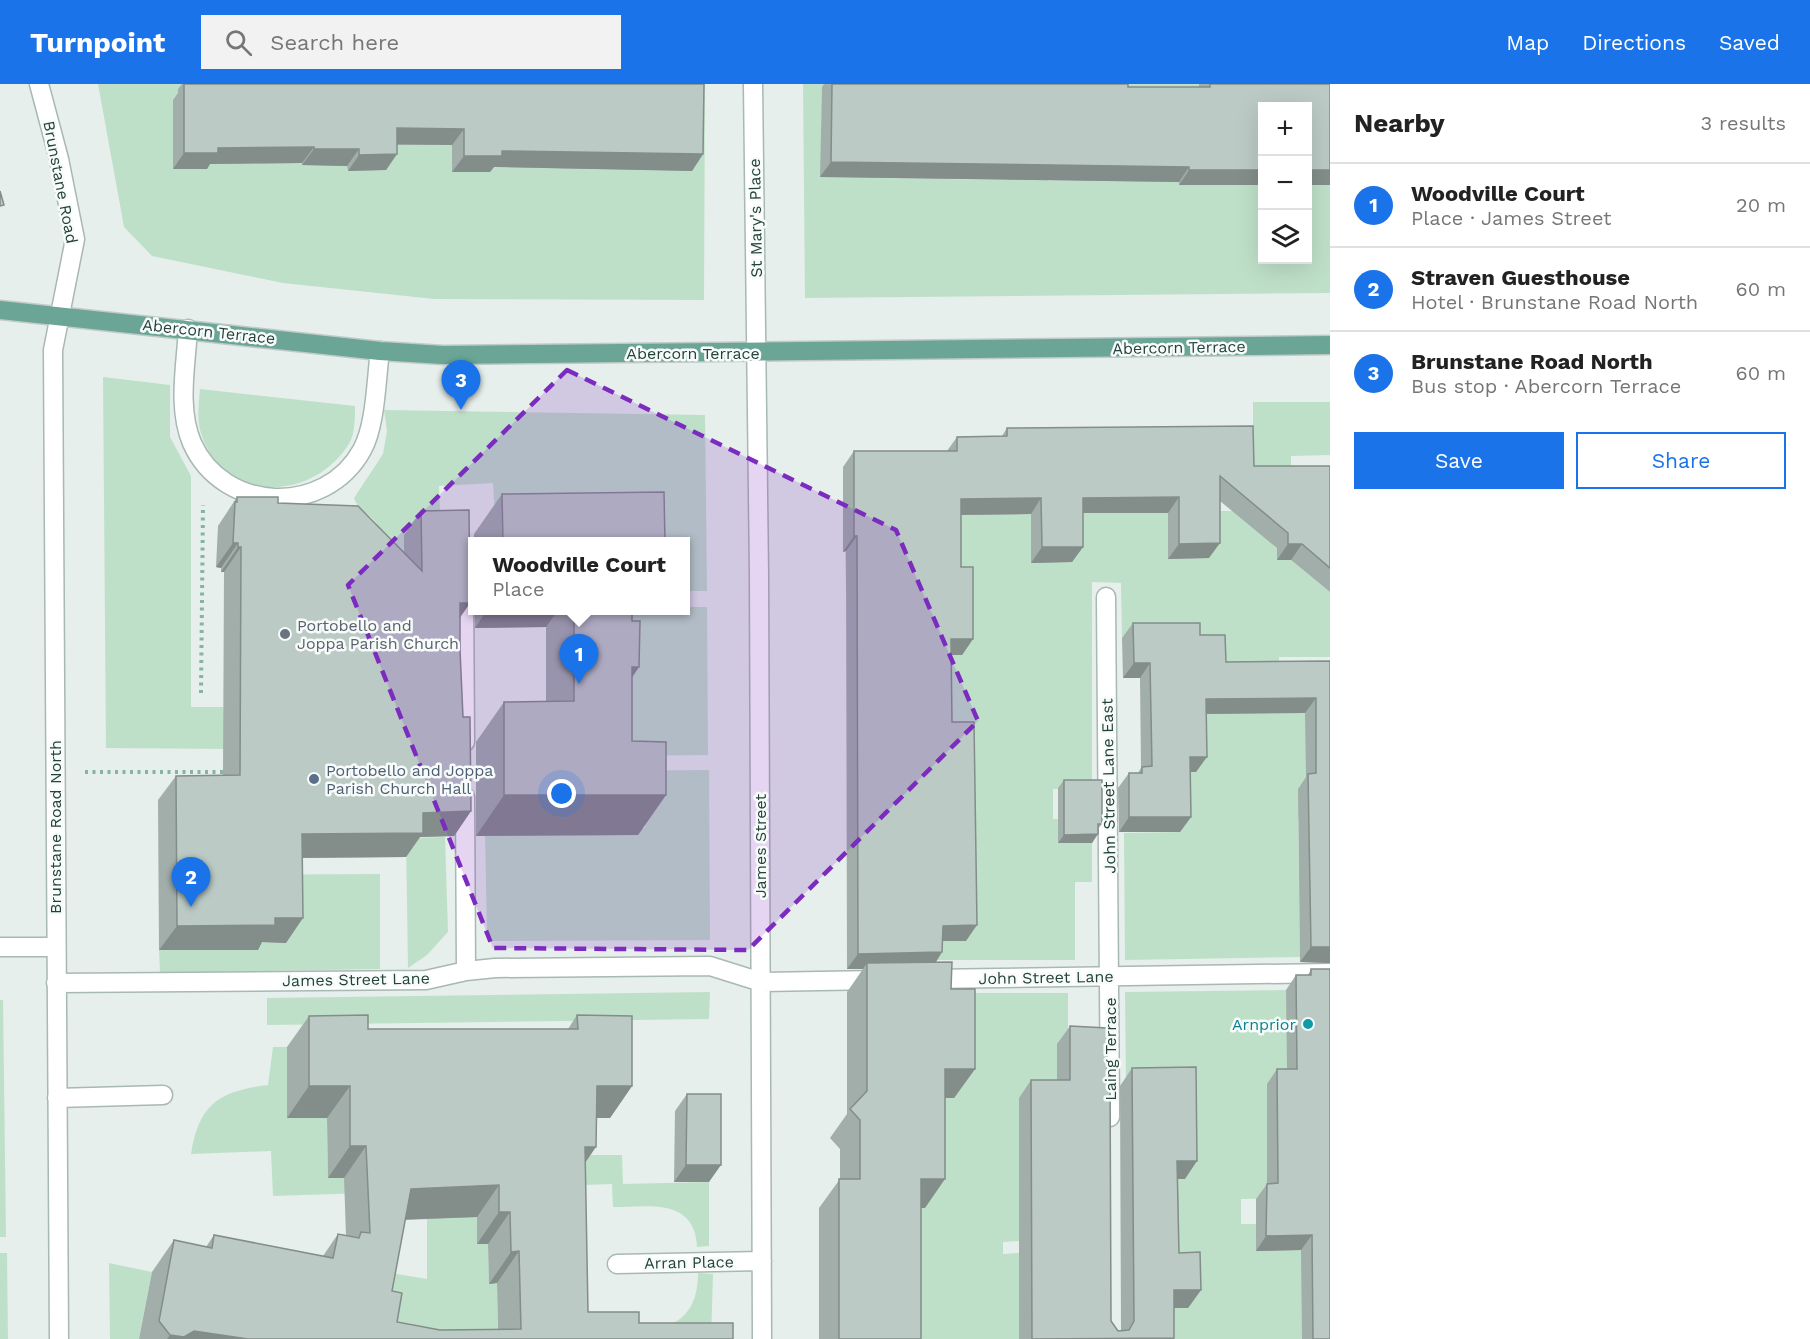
<!DOCTYPE html>
<html lang="en">
<head>
<meta charset="utf-8">
<style>
  body { margin:0; font-family:"Work Sans",sans-serif; background:#f2f2f2; color:#222 }
  .controls { position:absolute; right:18px; top:18px; display:grid; overflow:hidden; border-radius:0px; box-shadow:0 6px 24px #0002 }
  .controls button { width:54px; height:54px; display:grid; place-items:center; padding:0; border:0; border-bottom:2px solid #e0e0e0; background:#fff; color:#222; font:30px sans-serif }
  .you { position:absolute; left:562px; top:710px; width:21px; height:21px; margin:-15px; border:4px solid #fff; border-radius:50%; background:#1a73e8; box-shadow:0 0 0 9px #1a73e833 }
  .badge { display:grid; place-items:center; width:39px; height:39px; border-radius:50%; background:#1a73e8; color:#fff; font-size:20px; font-weight:700 }
  .pin { position:absolute; translate:-50% -50px; filter:drop-shadow(0 2px 3px #0008) }
  .pin::after { content:''; position:absolute; top:32px; width:21px; height:18px; background:inherit; clip-path:polygon(0 0,100% 0,50% 100%) }
  .popup { position:absolute; left:468px; top:453px; width:222px; height:78px; box-sizing:border-box; display:grid; place-content:center; border-radius:0px; background:#fff; filter:drop-shadow(0 2px 4px #0005); font-size:20px; white-space:nowrap; color:#767676 }
  .popup b { font-size:22px; color:#222 }
  .popup::after { content:''; position:absolute; left:50%; top:100%; margin-left:-12px; border:12px solid transparent; border-top-color:#fff }
  .list { margin:0; padding:0; list-style:none }
  h2 { display:flex; justify-content:space-between; align-items:center; height:78px; margin:0; padding:0 24px; font-size:26px }
  h2 small { font-size:20px; font-weight:400; color:#767676 }
  .list li { display:grid; grid-template-columns:39px 1fr auto; gap:18px; align-items:center; box-sizing:border-box; height:84px; padding:0 24px; border-top:2px solid #e0e0e0 }
  .list b { display:block; font-size:22px; white-space:nowrap }
  .list p { margin:0; font-size:20px; white-space:nowrap; color:#767676 }
  .list em { font-size:20px; font-style:normal; color:#767676 }
  .actions { display:flex; gap:12px; padding:18px 24px }
  .actions a { flex:1; padding:14px 0; border:2px solid #1a73e8; border-radius:0px; text-align:center; font-size:21px; color:#1a73e8 }
  .actions .main { background:#1a73e8; color:#fff }
  .icon { flex:none; width:33px; height:33px; fill:none; stroke:currentColor; stroke-width:2; stroke-linecap:round; stroke-linejoin:round }
  .map { position:relative; flex:none; width:1330px; height:1255px; overflow:hidden }
  header { display:flex; align-items:center; gap:36px; box-sizing:border-box; height:84px; padding:0 30px; background:#1a73e8; color:#fff }
  header strong { font-size:28px }
  nav { display:flex; gap:33px; margin-inline-start:auto; font-size:21px }
  .search { width:420px; height:54px; background:#f2f2f2; display:flex; align-items:center; gap:15px; box-sizing:border-box; padding:0 21px; border-radius:0px; color:#767676; font-size:22px }
  main { display:flex }
  aside { flex:1; background:#fff }
  .map>svg:first-child { display:block }
</style>
</head>
<body>
<header>
<strong>Turnpoint</strong>
<div class="search"><svg class="icon" aria-label="search" viewBox="0 0 24 24"><circle cx="10" cy="10" r="6"/><path d="M15 15l6 6"/></svg>Search here</div>
<nav><a>Map</a><a>Directions</a><a>Saved</a></nav>
</header>
<main>
<div class="map">
<svg width="1330" height="1255" viewBox="0 0 1330 1255">
  <rect width="100%" height="100%" fill="#e6efeb"/>
  <!-- green -->
  <path fill="#bfe0c8" d="M98,0H196L178,16L173,85H206L207,80H256L303,45V81H347L348,87L386,86V3L452,61V88H490V83L541,84V43L590,41V85L691,87L693,0H705L704,216L434,215L283,199L152,172L124,143Z
    M803,0H840L822,4L821,93L1007,96L1009,7L1022,0L1048,85V97H1152L1118,0H1199V23L1179,100L1262,101V176H1308V101H1330V209L805,214Z
    M103,293L170,301V353L191,392V623H223L228,665L106,664Z
    M200,305L355,322C355,333 355,349 350,358C313,420 221,420 200,346C197,333 199,318 200,305Z
    M1253,318H1330V371L1291,372V444L1277,445V476H1291L1330,508V573H1279V592L1122,554L1121,499L1092,498V704L1053,705V735H1058V759H1092V798H1075V876H918V857H966V801L922,654V507L846,508L845,467L927,468L929,431L1174,427L1168,435V475L1202,427H1243L1253,357Z
    M384,326L705,331L707,507H686V458L496,448L493,399L439,402L441,451L404,452L405,656L380,447C376,431 358,428 354,414L383,370L387,347Z
    M686,523H707L708,671L604,672L593,527L686,526Z
    M1196,621L1305,629L1330,674L1298,735L1300,873L1125,876L1124,749L1180,748V688H1196Z
    M483,657L638,744H645V724L601,687L709,686L710,856L492,857L487,845Z
    M445,753L448,848L427,871L408,884L406,754Z
    M380,790V885L160,889L159,866L257,865L233,791Z
    M1286,906L1312,1114L1241,1115V1140H1256L1312,1166L1302,1255H1162V1187L1126,1002L1125,908Z
    M710,908L709,935L267,941V914Z
    M931,909H1068V961L1057,987V1013L1019,1157L1003,1158V1170L1019,1169V1255H912L901,1124H925L901,1014L954,1013Z
    M0,916H3L6,1153H0Z
    M273,963H287V1034H327L328,1094L575,1071H622L623,1100L709,1098V1162L697,1163C695,1113 648,1123 613,1123L612,1100L555,1102L488,1160L489,1199H497L498,1255H377L379,1187L427,1195V1107L273,1112L271,1067L191,1070C199,1019 220,1007 268,1001Z
    M0,1169H7L8,1255H0Z
    M109,1179L152,1188L139,1255H110Z
    M698,1189L713,1190L711,1255H667V1242C691,1233 698,1213 698,1189Z"/>
  <g fill="none" stroke-linecap="round" stroke-linejoin="round">
    <defs>
      <path id="minor" d="M39,0L59,75L75,155L53,266L59,1255
        M753,0L759,491L762,1255
        M188,245C186,281 177,324 192,359C223,429 325,433 362,366C376,341 376,296 380,267
        M464,503L465,658
        M1106,513L1110,1033
        M465,713L466,887
        M0,863H56
        M927,895L1330,889
        M56,899L426,896L466,887L495,884L710,882L761,898L878,896
        M57,1014L163,1011
        M617,1180L762,1177"/>
      <path id="major" d="M0,226L380,267L443,271L1330,261"/>
    </defs>
    <!-- minor casing -->
    <use href="#minor" stroke="#a8b8b2" stroke-width="21"/>
    <!-- major casing -->
    <use href="#major" stroke="#c2cac8" stroke-width="21"/>
    <!-- path -->
    <path stroke="#86b3a5" stroke-width="4" stroke-dasharray="3 4.5" stroke-linecap="butt" d="M201,609L203,421
      M85,688H223"/>
    <!-- minor -->
    <use href="#minor" stroke="#fff" stroke-width="18"/>
    <!-- major -->
    <use href="#major" stroke="#6aa596" stroke-width="18"/>
  </g>
  <!-- wall -->
  <path fill="#a1aea9" fill-rule="evenodd" d="M182,0H704L703,70L692,87L494,83L490,88H452V61H397V70L386,86L348,87L347,82L302,81V79L210,80L207,85H173V16L178,9V5Z
    M824,0H1128V3H1199V0H1330V101H1308V22H1263V101H1179V98L820,93L822,3Z
    M1007,344L1254,382H1330V508L1291,476H1277V464L1220,417L1209,474L1168,475V429H1083V463L1072,478L1031,479V430L961,431V483L973,555L962,571H951L952,638L966,857H943L942,868L936,878L951,905L975,985L954,1014H945L925,1124H921V1255H819V1124L840,1095V1065L830,1054L847,1030V908L863,885H847L846,467L843,468V383L854,367H947L957,353L1002,352Z
    M502,410L665,458H474V450Z
    M237,413L278,419L404,469V451L421,427L460,533V566L463,633L471,727L454,752L420,753L406,773L302,774L286,859L262,858L258,866H159L158,716L176,692L223,691L224,488H221V484L216,483L218,442Z
    M475,526H632V537L639,583L632,594V657L666,711L638,751L476,752V658L504,618H546V543L475,544Z
    M1133,539L1200,551L1226,578L1330,577V879L1300,878L1298,705L1306,693L1305,629L1207,630L1196,688H1190L1191,733L1180,748H1119L1118,704L1129,689H1138L1141,684L1140,594H1123L1122,554Z
    M1064,696L1102,740L1098,745L1092,759H1058V704Z
    M1311,885L1330,1255H1302L1301,1166L1256,1167V1115L1267,1100V1000L1277,985H1287L1286,906L1296,891H1308Z
    M577,931L632,1002L610,1034H597L585,1080L588,1228L639,1239L733,1255H139L152,1188L174,1156L206,1163L214,1151L323,1172L338,1150L346,1151L344,1094H328L327,1034H287V963L309,932L368,945H568ZM477,1133V1160H488L489,1200L497,1199L498,1245L440,1246L397,1238L392,1207L405,1136Z
    M1070,942L1107,984L1111,1237L1118,1247H1121L1120,1002L1132,984L1185,1095H1178L1179,1169L1201,1206L1188,1224H1174V1254L1173,1255H1019V1014L1031,996H1057V960Z
    M687,1010L709,1098H674L675,1027Z"/>
  <!-- shaded-wall -->
  <path fill="#838d89" d="M397,44L464,45L452,61L385,60Z
    M314,63L302,79L210,80L207,85H173L184,69L218,64Z
    M314,65H359L347,82L302,81Z
    M502,67L703,70L692,87L494,83L490,88H452L464,72Z
    M397,70L386,86L348,87L359,71Z
    M831,78L1189,83L1179,98L820,93Z
    M1189,86H1263V101H1179Z
    M1308,86H1330V101H1308Z
    M1179,413L1168,429H1072L1083,414Z
    M1041,414L1031,430L950,431L961,415Z
    M854,452H857L846,467L843,468Z
    M233,459H238L221,484L216,483Z
    M1220,459L1209,474L1168,475L1179,460Z
    M1288,460H1302L1291,476H1277Z
    M238,463H241L224,488H221Z
    M1042,463H1083L1072,478L1031,479Z
    M460,519H470L453,544Z
    M487,526H558L546,543L475,544Z
    M951,555H973L962,571H940Z
    M1134,579H1150L1140,594H1123Z
    M632,583H639L611,623Z
    M1316,614L1305,629L1196,630L1206,615Z
    M1190,673H1207L1196,688H1180Z
    M504,711H666L638,751L476,752Z
    M471,727L454,752L420,753L406,773L285,774L302,750L423,729Z
    M1129,733H1191L1180,748H1119Z
    M1098,750L1092,759H1058L1064,751Z
    M275,834H303L286,859L262,858L258,866H159L177,842Z
    M977,841L966,857H932L943,842Z
    M1311,863H1330V879L1300,878Z
    M942,868L932,884L867,879L863,885H847L858,870Z
    M945,985H975L954,1014H924Z
    M309,1002H350L327,1034H287Z
    M597,1002H632L610,1034H575Z
    M350,1062H366L344,1094H328Z
    M585,1063H596L574,1095Z
    M1177,1077H1197L1185,1095H1165Z
    M686,1081H721L709,1098H674Z
    M921,1095H945L925,1124H901Z
    M499,1101L477,1133L389,1136L411,1105Z
    M499,1128H510L488,1160H477Z
    M1312,1151L1301,1166L1256,1167L1266,1152Z
    M519,1167L497,1199L489,1200L511,1168Z
    M1174,1206H1201L1188,1224H1161Z
    M194,1247L248,1255H167L170,1251Z
    M1096,1254H1174L1173,1255Z"/>
  <!-- building -->
  <path fill="#bbcac4" stroke="#838d89" stroke-width="1.5" fill-rule="evenodd" d="M184,0H704L703,70L502,67V72H464V45L397,44V70L359,71V65H314V63L218,64V69H184Z
    M832,0H1128V3H1210V0H1330V86H1308V22H1263V86H1189V83L831,78Z
    M0,107L4,121L0,122Z
    M1253,342L1254,382H1330V484L1302,460H1288V449L1220,392V459L1179,460V413L1083,414V463H1042L1041,414L961,415V483H973V555H951L952,638H974L977,841L943,842L942,868L858,870L857,452H854V367H957V353L1007,352V344Z
    M664,408L665,458H503L502,410Z
    M237,413H278V419L358,422L422,487L421,427L469,426L470,519H460V566L463,633H470L471,727L423,729V749L302,750L303,834H275V841L177,842L176,692L240,691L241,463H238V459H233L235,418H237Z
    M574,526H632V537H640L639,583H632V657L666,658V711H504V618L574,617Z
    M1133,539H1200V551H1225L1226,578L1330,577V863H1311L1308,690L1316,689V614L1206,615L1207,673H1190L1191,733H1129V689H1142V683L1152,682L1150,579H1134Z
    M1064,696H1102V740H1098V750L1064,751Z
    M952,878L951,905H975V985H945V1095H921V1255H839V1095H860V1036L850,1025L867,1007V879Z
    M1311,885H1330V1255H1313L1312,1151L1266,1152L1267,1100L1278,1099L1277,985H1297L1296,891H1311Z
    M368,931V945H578L577,931L632,932V1002H597L596,1063H585L588,1228H639V1239H733V1255H248L194,1247L184,1253L170,1251L159,1237L174,1156L212,1164L214,1151L333,1174L338,1150L359,1154L361,1148L370,1149L366,1062H350V1002H309V932ZM499,1101V1128H510L511,1168L519,1167L521,1245L440,1246L397,1238L402,1209L392,1207L411,1105Z
    M1070,942L1107,944V984H1110L1111,1237L1118,1247L1129,1246L1134,1237L1132,984L1196,983L1197,1077H1177L1179,1169L1200,1168L1201,1206H1174V1254L1032,1255L1031,996H1070Z
    M687,1010H721V1081H686Z"/>
  <!-- marked area -->
  <path fill="#7b2cbf" fill-opacity="0.2" stroke="#7b2cbf" stroke-width="4.5" stroke-dasharray="12 8" stroke-linejoin="round" d="M567,286L896,446L978,637L748,866L493,864L348,501Z"/>
  <!-- markers -->
  <circle fill="#6b7280" stroke="#f7fbf9" stroke-width="2" cx="285" cy="550" r="6"/>
  <circle fill="#5c6f8a" stroke="#f7fbf9" stroke-width="2" cx="314" cy="695" r="6"/>
  <circle fill="#0f9aa8" stroke="#f7fbf9" stroke-width="2" cx="1308" cy="940" r="6"/>
  <g text-anchor="middle" stroke-width="5" stroke-linejoin="round" paint-order="stroke">
    <!-- street labels -->
    <g font-size="16" fill="#24423a" stroke="#f7fbf9">
      <text transform="translate(61 98) rotate(79)" y="6">Brunstane Road</text>
      <text transform="translate(755 134) rotate(-91)" y="6">St Mary's Place</text>
      <text transform="translate(209 247) rotate(6)" y="6">Abercorn Terrace</text>
      <text transform="translate(1179 263) rotate(-1)" y="6">Abercorn Terrace</text>
      <text x="693" y="275">Abercorn Terrace</text>
      <text transform="translate(1108 702) rotate(-91)" y="6">John Street Lane East</text>
      <text transform="translate(55 743) rotate(-90)" y="6">Brunstane Road North</text>
      <text transform="translate(760 762) rotate(-90)" y="6">James Street</text>
      <text transform="translate(1046 893) rotate(-1)" y="6">John Street Lane</text>
      <text transform="translate(356 895) rotate(-1)" y="6">James Street Lane</text>
      <text transform="translate(1110 965) rotate(-90)" y="6">Laing Terrace</text>
      <text transform="translate(689 1178) rotate(-1)" y="6">Arran Place</text>
    </g>
    <!-- worship labels -->
    <g font-size="16" fill="#5b616d" stroke="#f7fbf9" text-anchor="start">
      <text x="297" y="547">Portobello and<tspan x="297" dy="18">Joppa Parish Church</tspan></text>
    </g>
    <!-- service labels -->
    <g font-size="16" fill="#4e5e75" stroke="#f7fbf9" text-anchor="start">
      <text x="326" y="692">Portobello and Joppa<tspan x="326" dy="18">Parish Church Hall</tspan></text>
    </g>
    <!-- culture labels -->
    <g font-size="16" fill="#0d838f" stroke="#f7fbf9" text-anchor="end">
      <text x="1296" y="946">Arnprior</text>
    </g>
  </g>
</svg>
<div class="controls">
<button>+</button>
<button>−</button>
<button><svg class="icon" aria-label="layers" viewBox="0 0 24 24"><path d="M12 4l9 5-9 5-9-5zM3 14l9 5 9-5"/></svg></button>
</div>
<div class="you"></div>
<div class="pin badge" style="left:579px;top:600px">1</div>
<div class="popup"><b>Woodville Court</b>Place</div>
<div class="pin badge" style="left:191px;top:823px">2</div>
<div class="pin badge" style="left:461px;top:326px">3</div>
</div>
<aside>
<h2>Nearby<small>3 results</small></h2>
<ul class="list">
<li><span class="badge">1</span><div><b>Woodville Court</b><p>Place · James Street</p></div><em>20 m</em></li>
<li><span class="badge">2</span><div><b>Straven Guesthouse</b><p>Hotel · Brunstane Road North</p></div><em>60 m</em></li>
<li><span class="badge">3</span><div><b>Brunstane Road North</b><p>Bus stop · Abercorn Terrace</p></div><em>60 m</em></li>
</ul>
<div class="actions"><a class="main">Save</a><a>Share</a></div>
</aside>
</main>
</body>
</html>
